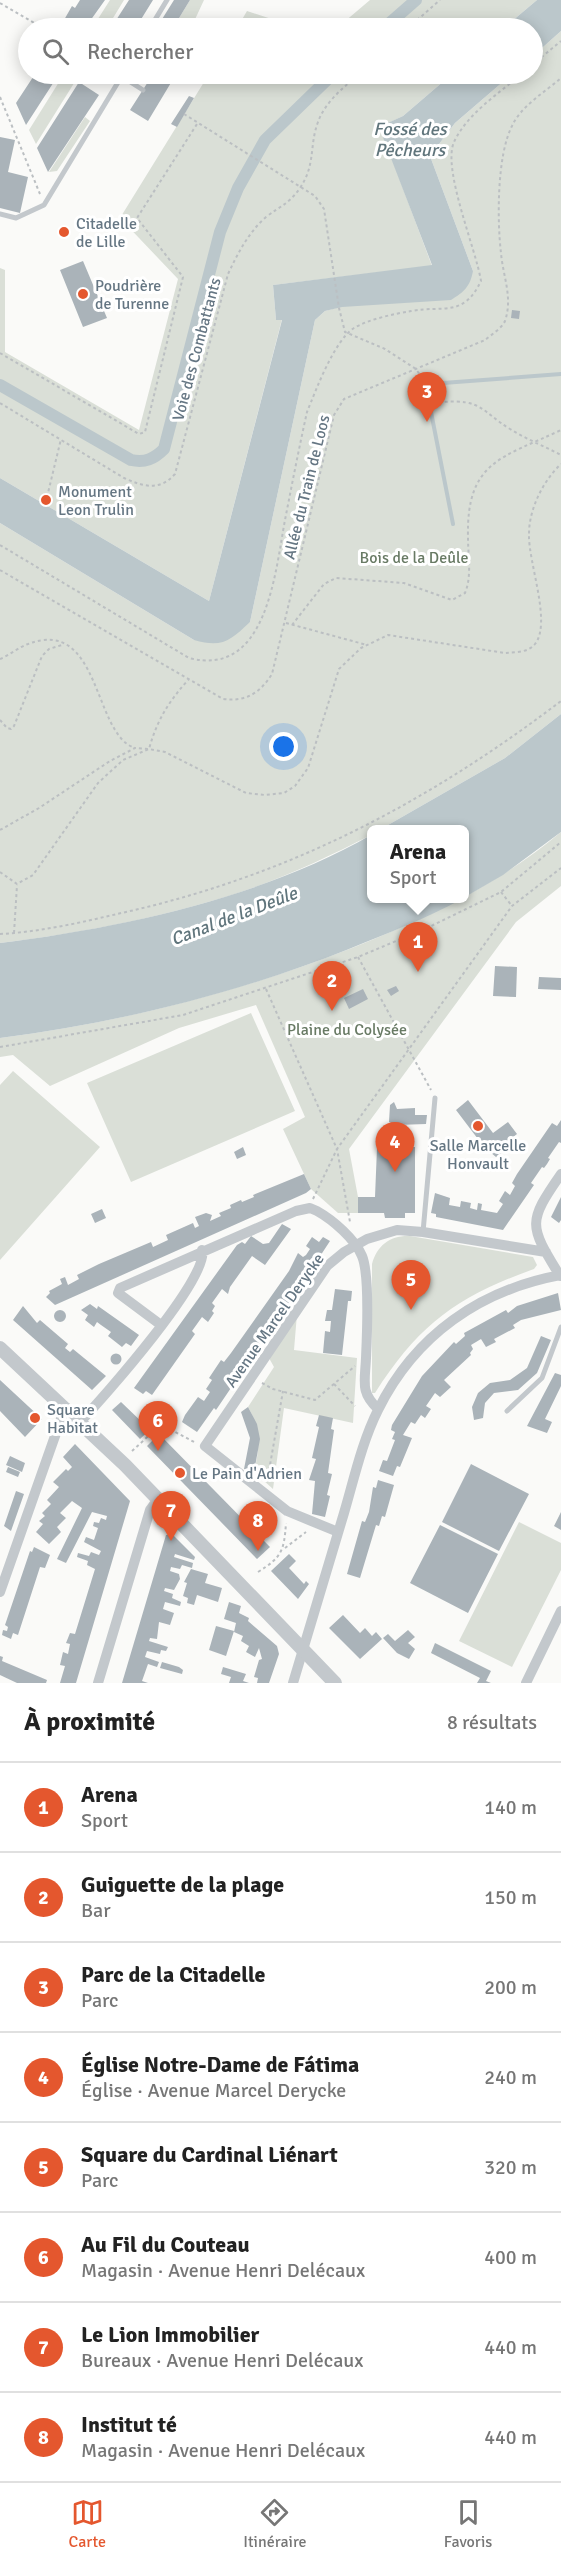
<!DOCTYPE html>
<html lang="fr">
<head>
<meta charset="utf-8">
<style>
  body { margin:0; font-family:Signika,sans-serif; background:#f6f6f6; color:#222 }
  .you { position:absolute; left:284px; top:747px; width:21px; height:21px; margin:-15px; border:4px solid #fff; border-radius:50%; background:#1a73e8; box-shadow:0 0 0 9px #1a73e833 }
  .badge { display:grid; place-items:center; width:39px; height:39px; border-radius:50%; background:#e4572e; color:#fff; font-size:20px; font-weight:700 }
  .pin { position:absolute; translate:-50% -50px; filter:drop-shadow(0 2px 3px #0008) }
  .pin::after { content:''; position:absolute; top:32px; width:21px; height:18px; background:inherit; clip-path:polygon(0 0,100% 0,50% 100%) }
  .popup { position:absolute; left:367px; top:825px; width:102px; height:78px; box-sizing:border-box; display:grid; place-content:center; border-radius:9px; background:#fff; filter:drop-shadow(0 2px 4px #0005); font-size:20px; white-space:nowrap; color:#767676 }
  .popup b { font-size:22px; color:#222 }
  .popup::after { content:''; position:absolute; left:50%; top:100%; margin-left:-12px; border:12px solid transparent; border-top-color:#fff }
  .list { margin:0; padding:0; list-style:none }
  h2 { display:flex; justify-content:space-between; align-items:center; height:78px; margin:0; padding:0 24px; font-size:26px }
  h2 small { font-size:20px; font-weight:400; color:#767676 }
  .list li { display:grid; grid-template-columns:39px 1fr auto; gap:18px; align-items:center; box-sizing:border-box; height:90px; padding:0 24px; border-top:2px solid #e0e0e0 }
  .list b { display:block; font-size:22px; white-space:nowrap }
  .list p { margin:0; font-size:20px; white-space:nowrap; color:#767676 }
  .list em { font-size:20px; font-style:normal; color:#767676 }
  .icon { flex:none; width:33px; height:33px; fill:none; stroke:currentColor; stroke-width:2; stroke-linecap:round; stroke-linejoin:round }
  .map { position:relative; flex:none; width:561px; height:1683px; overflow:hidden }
  .search { position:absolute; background:#fff; box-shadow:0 3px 15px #0003; left:18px; right:18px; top:18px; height:66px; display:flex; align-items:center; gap:15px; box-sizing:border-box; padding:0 21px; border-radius:33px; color:#767676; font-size:22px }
  .sheet { height:798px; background:#fff }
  nav { display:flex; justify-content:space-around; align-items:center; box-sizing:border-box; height:84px; border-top:2px solid #e0e0e0; background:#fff; font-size:16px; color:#767676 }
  nav a { display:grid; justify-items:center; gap:3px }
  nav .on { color:#e4572e }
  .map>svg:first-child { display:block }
</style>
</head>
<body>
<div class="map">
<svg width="561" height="1683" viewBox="0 0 561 1683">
  <rect width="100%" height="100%" fill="#fafaf8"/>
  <!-- green -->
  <path fill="#dadfd7" d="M110,0H124L107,28L96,22Z
    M190,0H204L191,28H173Z
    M370,0H537L504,28H337Z
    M247,11L299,28H237Z
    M561,31V714L505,758L381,829L372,830L371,835C322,860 269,885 215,900C145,921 73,934 0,943V523L194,640L250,622L315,320L325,311L473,271L430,156L455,123L512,74H532L533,56Z
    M64,74L76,80L36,144L29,130Z
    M209,74H452L403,116L380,127L432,266L273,285L276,320L282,319L209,601L0,478V268L5,270V352L139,430L178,279L120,218Z
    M85,117L90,121L57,171L49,172Z
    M561,832V886L516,922L349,1149L358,1197V1213H338L311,1189L283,1129L305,1117L256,1005L179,1028L50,1086L13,1055L0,1057V1038C123,1022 236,993 352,948C428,917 498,885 561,832Z
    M251,1013L295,1111L131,1182L87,1083Z
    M13,1071L100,1147L0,1260V1085Z
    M410,1236L533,1257L537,1265L534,1269C458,1296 419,1324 375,1393H372V1264C377,1245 391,1235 410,1236Z
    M297,1314L294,1350L357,1358L353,1423L284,1408L273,1489L254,1472C260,1447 261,1430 248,1407L274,1367L269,1358Z
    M519,1522L561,1543V1570L512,1667L459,1641Z"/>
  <!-- water -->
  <path fill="#bbc7cb" d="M537,0H561V31L533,56L532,28H504Z
    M452,74H512L455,123L430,156L473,271C470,287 464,292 451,300L342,307L325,311L315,320L250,622C230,641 222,648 194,640L0,523V478L209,601L282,320H276L273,285L432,265L379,127L403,116Z
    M561,714V832L503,875L465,897L464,830L381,829L505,758Z
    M371,835L372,898L462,899C425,919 388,933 349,949C235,994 122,1022 0,1038V943C125,927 261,898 371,835Z"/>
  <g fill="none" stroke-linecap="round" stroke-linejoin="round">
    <!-- stream -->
    <path stroke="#bbc7cb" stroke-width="4" d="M453,524L430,407L433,392L443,383L561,374"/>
    <!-- canal -->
    <path stroke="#bbc7cb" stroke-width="12" d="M384,28L416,0
      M0,385L131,460C145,463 154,459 164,449L220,232L238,188L265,140L333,74"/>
  </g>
  <!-- building -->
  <path fill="#aab3b9" d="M80,0H105L85,28L60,27L72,6L75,8Z
    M129,0H153L140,21L143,22L139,28H111Z
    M174,0H190L173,28H166L159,24Z
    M35,74H59L26,125L16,103Z
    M153,74H170L175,76L148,121L130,110Z
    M79,82L99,95L48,172L37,148Z
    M189,96L194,98L177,127L171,124Z
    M0,137L15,140L8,172L28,177L20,213L0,208Z
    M83,261L107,318L83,327L60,270Z
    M512,310L520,311L519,319L511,318Z
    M495,966L517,967L516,997L493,996Z
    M539,977L561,978V990L538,989Z
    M396,986L399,991L391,996L387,990Z
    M363,989L368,999L349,1009L344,998Z
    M468,1100L493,1133L508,1122L517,1134L503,1145L506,1149L496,1157L484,1147L456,1110Z
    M394,1102L397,1109L415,1108V1115H427L426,1124L397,1125L389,1122L390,1105Z
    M561,1120V1143L559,1142L548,1158L550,1159L547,1164L544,1168L542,1167L531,1183L534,1185L503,1230L436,1217V1214L431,1213L435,1193L450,1198L449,1205L460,1207L461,1201L471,1203L470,1208L477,1210L478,1203L482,1204L481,1210L497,1213L503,1204L499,1201L505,1191L510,1195L515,1186L512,1183L517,1174L552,1123L557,1126Z
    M243,1147L246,1155L237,1159L234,1152Z
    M415,1147V1213H405V1218H385L384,1213H358V1197H375L377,1148Z
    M304,1174L311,1189L306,1193L55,1305L46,1297L50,1293L49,1291L62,1284L60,1279L65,1277L68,1285L79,1279L77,1275L99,1264L151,1242L153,1247L168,1240L166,1235L193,1223L195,1228L199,1226L195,1217L206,1213L212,1215L210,1221L221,1216L219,1213L231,1208L230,1205L241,1200L242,1202L254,1197L253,1195Z
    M561,1197V1220L559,1223L551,1217Z
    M102,1209L106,1218L95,1223L91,1214Z
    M282,1224L291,1229L265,1265L252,1256L230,1287L228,1294L222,1289L212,1303L215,1306L212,1311L214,1313L208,1322L202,1317L192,1331L195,1334L152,1395L146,1391L143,1394L134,1388L237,1245L242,1242L245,1244L251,1236L263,1244L269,1243Z
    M312,1237L319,1242L323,1237L330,1241L296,1293L293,1290L287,1299L290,1301L216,1410L214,1408L197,1432L182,1422L185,1415L198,1397L204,1401L210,1392L206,1389L212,1380L209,1378L221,1360L224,1362L231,1353L289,1271L298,1253L303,1257L306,1255L310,1249L306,1246Z
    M335,1289L352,1291L351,1301H348L342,1355L323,1353L325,1331L330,1332L331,1321H325L327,1310H332Z
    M558,1293L561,1310L521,1320L513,1325L515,1328L494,1339L496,1342L486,1347L481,1339L471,1345L473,1349L470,1353L471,1355L444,1380L451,1387L440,1397L435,1393L426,1406L431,1409L425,1418L421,1415L415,1424L411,1422L403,1435L412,1438L400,1467L397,1466L393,1476L379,1471L383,1460L387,1461L395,1440L392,1439L395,1432L391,1430L392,1425L422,1376L454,1342L456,1344L465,1336L464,1333L506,1310L508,1313L517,1306Z
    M90,1304L97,1309L98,1306L139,1335L131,1346L126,1343L122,1347L108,1336L111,1332L101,1325L97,1322L94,1327L85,1320L88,1315L81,1310Z
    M23,1306L37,1323L40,1320L68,1344L65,1348L70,1352L73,1349L106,1376L92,1390L13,1320Z
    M54 1316a6 6 0 1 1 12 0a6 6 0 1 1-12 0Z
    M541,1336L551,1340L537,1373L518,1390L494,1393L485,1403L483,1418L474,1420L472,1407L478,1393L490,1383L510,1380L527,1368Z
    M110.5 1359a5.5 5.5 0 1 1 11 0a5.5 5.5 0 1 1-11 0Z
    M555,1373L561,1375V1386L545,1419L552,1422L547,1433L527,1426Z
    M0,1380L42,1419L25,1437L0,1411Z
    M121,1402L145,1425L151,1420L155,1425L140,1439L112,1410Z
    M248,1407L257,1424L260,1439L254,1472L244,1469L250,1438L241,1412Z
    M319,1415L333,1418L331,1429L334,1430L328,1473L332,1474L327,1495L330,1496L325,1517L312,1514L315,1481L309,1480L316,1459L312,1458L319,1427L316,1426Z
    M159,1434L270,1547L257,1559L147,1446Z
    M75,1444L130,1501L76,1683H60L65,1666L60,1665L63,1652L68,1654L70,1644L66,1643L70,1633L75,1634L95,1569L87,1565L88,1561L77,1557L78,1553L89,1556L91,1552L99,1555L101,1551L84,1542L86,1537L94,1540L98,1528L93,1526L94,1522L99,1523L101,1518L106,1520L107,1516L92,1512L66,1563L57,1559L82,1508L72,1501L60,1513L66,1518L57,1527L61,1532L49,1544L36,1532L43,1524L39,1521L45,1516L42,1513L51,1504L47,1500L59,1487L53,1482L66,1469L68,1471L72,1467L63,1457Z
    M10,1456L25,1463L22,1472L6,1465Z
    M471,1464L529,1494L499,1551L442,1522Z
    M8,1467L20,1472L18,1477L6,1472Z
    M378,1480L394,1485L385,1517L382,1516L379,1526L376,1525L360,1578L347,1574L362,1521L365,1522L369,1512L373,1487L376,1488Z
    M16,1491L24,1494L11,1531L4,1526Z
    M561,1512V1530L554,1526Z
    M440,1525L498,1554L468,1613L410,1583Z
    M172,1534L195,1557L194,1560L175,1554L174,1557L193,1563L192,1568L182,1565L180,1569L171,1567L170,1571L179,1574L180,1579L174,1590L165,1588L164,1591L173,1594L172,1598L181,1602L180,1606L165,1602L163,1609L174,1613L170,1625L159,1622L157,1639L150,1638L149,1641L168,1647L166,1651L161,1650L160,1654L147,1651L145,1657L159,1662L157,1667L148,1664L142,1681L148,1683H122L166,1535Z
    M34,1547L50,1555L45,1568L40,1567L18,1635L13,1633L11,1639L2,1635L3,1630L7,1631L8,1627L5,1625L30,1551L32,1552Z
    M289,1554L296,1561L289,1568L304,1584L306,1581L309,1584L298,1599L271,1571Z
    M191,1569L208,1574L205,1583L222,1588L218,1602L197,1595L194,1605L187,1603L188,1598L183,1596L187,1583L184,1582Z
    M229,1602L241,1606L239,1613L249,1618L248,1621L277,1646L279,1654L269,1683H257L258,1678L254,1677L259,1660L262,1659L259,1648L255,1657L246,1652L249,1646L241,1641L243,1636L234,1632L236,1623L224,1619Z
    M343,1615L360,1633L365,1628L372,1636L376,1632L382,1639L360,1659L329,1628Z
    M216,1626L234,1631L226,1656L209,1650Z
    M408,1630L415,1637L408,1643L415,1649L409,1659L397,1653L383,1638L388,1634L395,1641Z
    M435,1643L491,1671L486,1681L491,1683H477L480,1678L431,1653Z
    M0,1656L3,1657L2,1661L47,1680L46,1683H17L0,1675Z
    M162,1662L179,1667L183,1670L182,1674L160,1668Z
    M223,1667L246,1674L243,1681L249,1683H229L231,1677L221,1674Z"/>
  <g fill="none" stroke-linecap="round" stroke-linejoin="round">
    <!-- path -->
    <path stroke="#bbbfc2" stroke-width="2" stroke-dasharray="3 3" stroke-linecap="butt" d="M0,3L43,28
      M408,28L440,0
      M532,65L561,41
      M0,97L40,194
      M184,114L315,196L324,209L339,308L345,332L385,349L416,369L427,385L443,402C482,399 481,411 510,429C526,439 544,446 561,455
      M0,353L139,434L145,432L183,277L137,218L197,124
      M0,403L124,478C144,487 160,491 175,474L228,274C238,253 248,233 266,217C280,206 288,205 300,188C316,164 309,146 318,122C325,102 344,87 359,74
      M47,497L61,439
      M0,545L189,658C267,678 275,573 285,520C292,484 299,448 307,412C316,390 334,341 354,328C369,319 394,314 411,311C444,305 463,318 481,281C476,249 442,169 454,142C467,114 499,93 522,74
      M0,570L223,699C246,702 260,693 272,674L334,415L344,399L485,340C491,335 502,328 505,321C513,297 503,277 501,253C497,220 497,155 512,126C521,106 545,92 561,78
      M286,623L367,645
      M292,625L324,584L336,578L404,583L452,600L465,593C472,576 468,556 468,538C466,461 502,458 561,430
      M0,659C10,655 19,647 28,644C101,616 93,735 135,748
      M0,720L7,728L11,729L14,726L42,656L49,649L62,645
      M0,830L39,808L110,761L135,748L149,749C157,720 169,701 189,679
      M0,872L17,884L33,875L98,783L123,760L149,749L165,752L246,793L265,795L284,793L295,786L308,768L339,669L361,648L388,635L505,653C515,652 528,653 535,644C552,623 528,562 529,534C529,509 543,481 561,464
      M501,892L512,906
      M14,933L17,885
      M0,934C39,932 79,923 117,914C286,877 424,805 561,701
      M358,957L431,1090
      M266,989L337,1149L512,906L561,868
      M0,1047L183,1015L358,957L427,928L501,892L561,842
      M313,1199L337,1149L350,1222
      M262,1383L273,1389L315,1400L355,1366
      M334,1384L355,1406
      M132,1451L155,1430L164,1426L196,1443
      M267,1482L283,1391
      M285,1548L306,1532
      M258,1572C282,1557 284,1551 286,1523"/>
    <!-- service -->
    <path stroke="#c3c8cc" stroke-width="5" d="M150,28L167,0
      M121,76L143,90
      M0,214L16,218L44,205L123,74
      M423,1232L435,1098
      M507,1411L542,1378L561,1327"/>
    <!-- minor -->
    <path stroke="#c3c8cc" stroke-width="10" d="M560,1276C529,1225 527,1223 561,1174
      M161,1325L118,1293L120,1288L296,1211L310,1208L317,1211C333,1220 355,1239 362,1256C370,1275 367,1336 366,1358C365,1382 360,1392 378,1409
      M81,1421C103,1398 211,1276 202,1250
      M338,1532L287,1511L205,1446L327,1266L344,1252L367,1239L397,1230L423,1232L546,1252
      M0,1592L61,1419L67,1408
      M98,1683L150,1510L158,1499
      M293,1683C310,1626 327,1570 344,1513C354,1479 362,1442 378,1410C415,1335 480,1290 561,1275
      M526,1683L561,1611"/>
    <!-- tertiary -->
    <path stroke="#c3c8cc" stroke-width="14" d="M0,1348L125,1465L335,1683"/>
  </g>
  <!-- markers -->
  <g fill="#e4572e" stroke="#fff" stroke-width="2">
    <circle cx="64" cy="232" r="6"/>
    <circle cx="83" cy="294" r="6"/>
    <circle cx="46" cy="500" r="6"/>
    <circle cx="478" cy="1126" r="6"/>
    <circle cx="35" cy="1418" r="6"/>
    <circle cx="180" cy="1473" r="6"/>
  </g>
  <g text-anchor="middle" stroke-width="6" stroke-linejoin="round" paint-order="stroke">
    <!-- poi labels -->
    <g font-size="16" fill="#657683" stroke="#fff" text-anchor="start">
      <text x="76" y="229">Citadelle<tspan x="76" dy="18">de Lille</tspan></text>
      <text x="95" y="291">Poudrière<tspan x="95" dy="18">de Turenne</tspan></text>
      <text x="58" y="497">Monument<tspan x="58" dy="18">Leon Trulin</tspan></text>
      <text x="478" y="1151" text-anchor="middle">Salle Marcelle<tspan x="478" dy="18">Honvault</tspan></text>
      <text x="47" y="1415">Square<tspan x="47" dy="18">Habitat</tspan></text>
      <text x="192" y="1479">Le Pain d'Adrien</text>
    </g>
    <!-- street labels -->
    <g font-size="16" fill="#657683" stroke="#fff">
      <text transform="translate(196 349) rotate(-75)" y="6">Voie des Combattants</text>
      <text transform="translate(306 487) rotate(-76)" y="6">Allée du Train de Loos</text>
      <text transform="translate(274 1320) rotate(-55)" y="6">Avenue Marcel Derycke</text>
    </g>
    <!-- park labels -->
    <g font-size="16" fill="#687a64" stroke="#fff">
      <text x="414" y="563">Bois de la Deûle</text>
      <text x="347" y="1035">Plaine du Colysée</text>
    </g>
    <!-- water labels -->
    <g font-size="18" font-style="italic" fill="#60757c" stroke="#fff">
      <text x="410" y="135">Fossé des<tspan x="410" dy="21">Pêcheurs</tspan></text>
      <text transform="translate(234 916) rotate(-21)" y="6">Canal de la Deûle</text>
    </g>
  </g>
</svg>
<div class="you"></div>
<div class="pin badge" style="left:418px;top:972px">1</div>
<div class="popup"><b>Arena</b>Sport</div>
<div class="pin badge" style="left:332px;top:1011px">2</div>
<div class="pin badge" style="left:427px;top:422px">3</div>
<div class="pin badge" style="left:395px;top:1172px">4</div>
<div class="pin badge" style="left:411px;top:1310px">5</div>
<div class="pin badge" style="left:158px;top:1451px">6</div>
<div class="pin badge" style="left:171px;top:1541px">7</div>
<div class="pin badge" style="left:258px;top:1551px">8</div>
<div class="search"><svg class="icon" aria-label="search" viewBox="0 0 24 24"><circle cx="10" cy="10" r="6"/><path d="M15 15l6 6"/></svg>Rechercher</div>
</div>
<section class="sheet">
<h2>À proximité<small>8 résultats</small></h2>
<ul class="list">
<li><span class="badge">1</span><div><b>Arena</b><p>Sport</p></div><em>140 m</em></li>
<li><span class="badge">2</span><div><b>Guiguette de la plage</b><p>Bar</p></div><em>150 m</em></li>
<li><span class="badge">3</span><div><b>Parc de la Citadelle</b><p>Parc</p></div><em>200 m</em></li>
<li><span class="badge">4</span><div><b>Église Notre-Dame de Fátima</b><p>Église · Avenue Marcel Derycke</p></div><em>240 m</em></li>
<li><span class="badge">5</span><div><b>Square du Cardinal Liénart</b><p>Parc</p></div><em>320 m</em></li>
<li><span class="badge">6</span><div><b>Au Fil du Couteau</b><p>Magasin · Avenue Henri Delécaux</p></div><em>400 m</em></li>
<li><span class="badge">7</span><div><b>Le Lion Immobilier</b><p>Bureaux · Avenue Henri Delécaux</p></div><em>440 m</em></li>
<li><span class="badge">8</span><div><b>Institut té</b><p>Magasin · Avenue Henri Delécaux</p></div><em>440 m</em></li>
</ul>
</section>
<nav>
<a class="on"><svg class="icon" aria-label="map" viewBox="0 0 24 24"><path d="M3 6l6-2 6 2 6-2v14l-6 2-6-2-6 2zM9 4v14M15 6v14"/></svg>Carte</a>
<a><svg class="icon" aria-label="directions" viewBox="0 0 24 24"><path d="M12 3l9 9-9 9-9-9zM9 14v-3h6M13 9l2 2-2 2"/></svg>Itinéraire</a>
<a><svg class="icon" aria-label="saved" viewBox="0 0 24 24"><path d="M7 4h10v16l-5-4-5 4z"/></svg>Favoris</a>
</nav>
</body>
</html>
